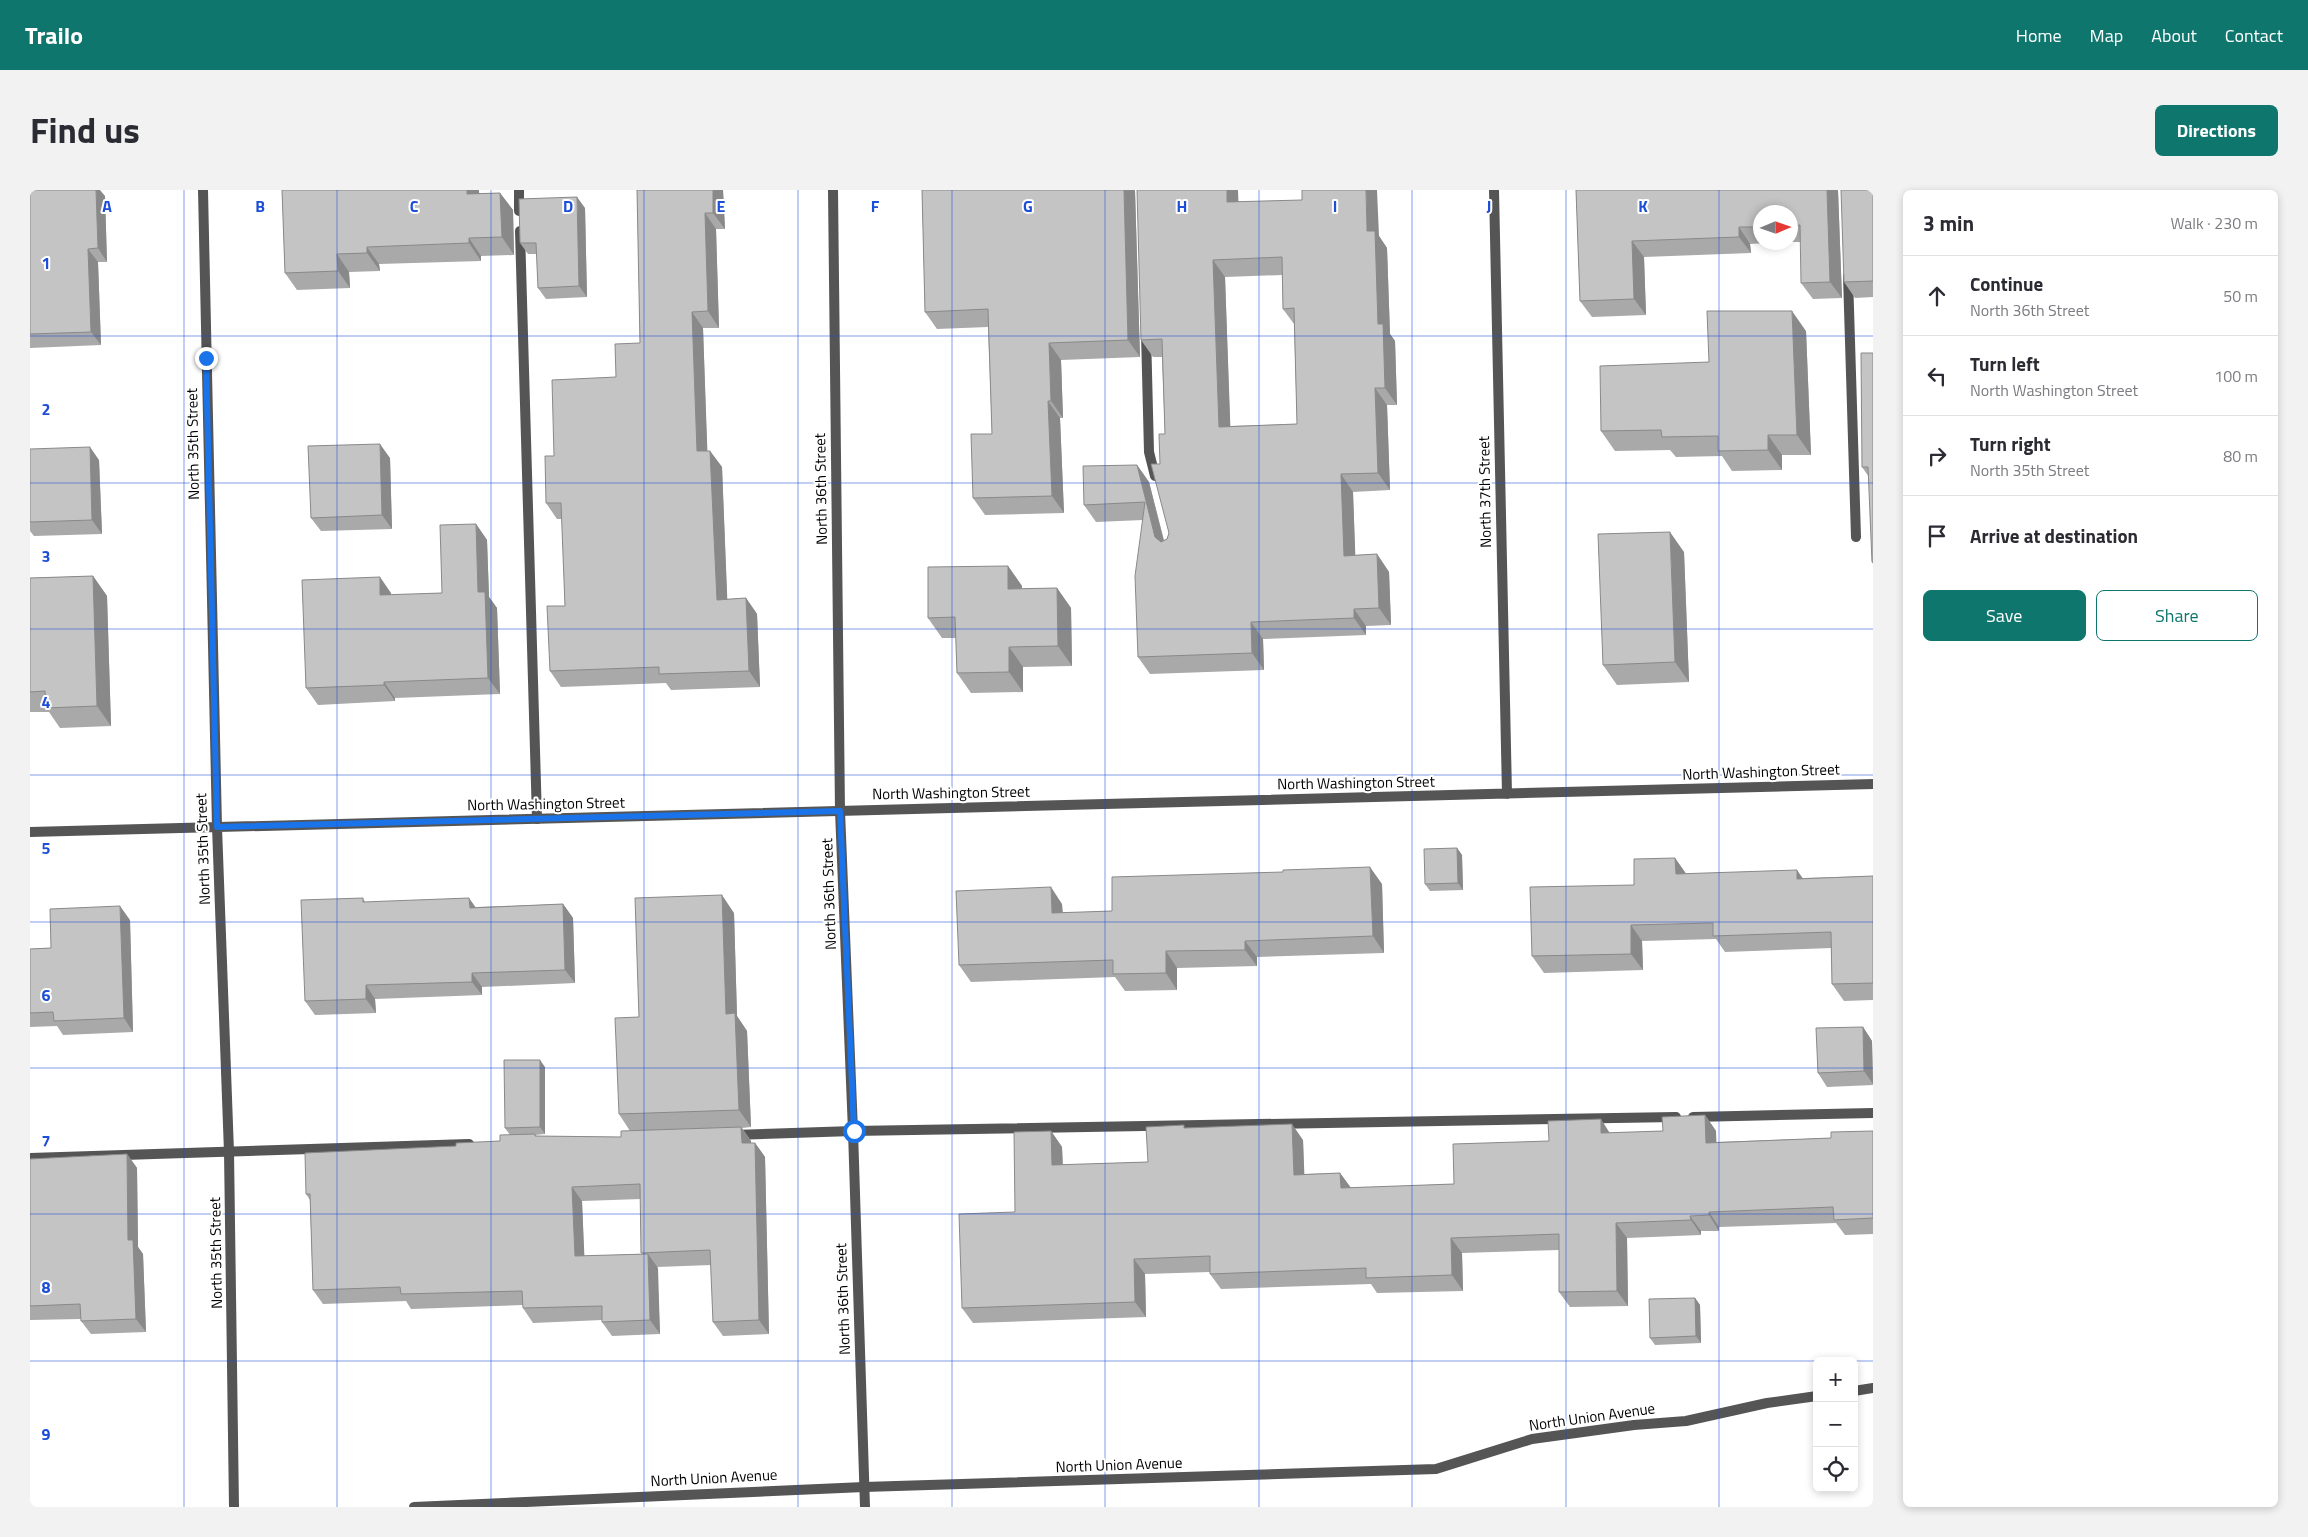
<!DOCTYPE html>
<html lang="en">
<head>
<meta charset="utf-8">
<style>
  body { margin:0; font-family:"Titillium Web",sans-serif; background:#f2f2f3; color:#2b2b33 }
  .controls { position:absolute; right:15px; bottom:15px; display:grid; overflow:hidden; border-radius:8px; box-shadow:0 2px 8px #0003 }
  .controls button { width:45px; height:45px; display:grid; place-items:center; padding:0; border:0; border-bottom:1px solid #e1e1e2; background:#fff; color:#2b2b33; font:25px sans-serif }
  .compass { position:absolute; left:1723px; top:15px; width:45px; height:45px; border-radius:50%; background:#fff; box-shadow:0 2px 8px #0003; rotate:88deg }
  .stop { position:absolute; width:15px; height:15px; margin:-11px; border:4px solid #1a73e8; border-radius:50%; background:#fff }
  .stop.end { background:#1a73e8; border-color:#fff; box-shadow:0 1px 5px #0008 }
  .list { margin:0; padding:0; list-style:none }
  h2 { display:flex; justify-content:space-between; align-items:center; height:65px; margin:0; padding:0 20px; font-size:21px }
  h2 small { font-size:16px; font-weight:400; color:#7c7c81 }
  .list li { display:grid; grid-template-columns:32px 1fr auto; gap:15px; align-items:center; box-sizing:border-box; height:80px; padding:0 20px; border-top:1px solid #e1e1e2 }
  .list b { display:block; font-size:19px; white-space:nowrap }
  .list p { margin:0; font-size:16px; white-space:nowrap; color:#7c7c81 }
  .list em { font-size:16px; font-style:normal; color:#7c7c81 }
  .actions { display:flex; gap:10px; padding:15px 20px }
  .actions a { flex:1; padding:11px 0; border:1px solid #0f766e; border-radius:8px; text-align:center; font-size:18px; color:#0f766e }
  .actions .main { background:#0f766e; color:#fff }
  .icon { flex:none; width:28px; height:28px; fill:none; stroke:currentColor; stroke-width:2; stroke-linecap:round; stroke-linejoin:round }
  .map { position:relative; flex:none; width:1843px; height:1317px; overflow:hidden; border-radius:8px }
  header { display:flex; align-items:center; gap:30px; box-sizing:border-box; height:70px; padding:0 25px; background:#0f766e; color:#fff }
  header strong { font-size:24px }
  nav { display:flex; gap:28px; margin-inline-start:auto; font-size:18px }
  .intro { display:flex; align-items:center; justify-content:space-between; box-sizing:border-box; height:120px; padding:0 30px }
  h1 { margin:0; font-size:35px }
  .button { padding:12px 22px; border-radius:8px; background:#0f766e; color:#fff; font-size:18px; font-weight:700 }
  main { display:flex; gap:30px; padding:0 30px }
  aside { flex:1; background:#fff; border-radius:8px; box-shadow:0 2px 8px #0003 }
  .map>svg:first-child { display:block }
</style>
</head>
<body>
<header>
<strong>Trailo</strong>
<nav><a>Home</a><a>Map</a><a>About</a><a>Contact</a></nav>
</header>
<div class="intro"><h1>Find us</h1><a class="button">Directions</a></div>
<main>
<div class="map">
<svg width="1843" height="1317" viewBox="0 0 1843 1317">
  <rect width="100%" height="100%" fill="#fff"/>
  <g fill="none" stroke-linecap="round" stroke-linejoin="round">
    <!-- service -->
    <path stroke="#555" stroke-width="10" d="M489,0V21
      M490,41L507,629
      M1818,86L1826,347
      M1116,143L1119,262L1125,286
      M1663,927L1843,923
      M703,945L823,941L1646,927
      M0,968L439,954"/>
    <!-- minor -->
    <path stroke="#555" stroke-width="10" d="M173,0L187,637L199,962L204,1317
      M1464,0L1477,604
      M0,642L1843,594
      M1824,1201L1843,1198
      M384,1317L834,1297L1406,1279L1502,1249L1604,1235L1656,1231L1737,1213L1787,1206"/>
    <!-- tertiary -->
    <path stroke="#555" stroke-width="10" d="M803,0L810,621L823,941L835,1317"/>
  </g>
  <!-- wall -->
  <path fill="#a9a9a9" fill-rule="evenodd" d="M0,0L75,6L77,72H68L71,155L0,158Z
    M252,0H449V3H470L483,20L484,65L451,66V71L349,74L350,81L319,82L320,98L267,100L255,83Z
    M607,0H693L695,39H686L689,138H673L677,261H680L692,277L697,409L716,408L727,424L730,497L641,500L636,493L531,497L520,481L535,416L532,329H527L516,313L524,266L586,187L610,153Z
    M892,0H1105L1110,167L1031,170L1033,228H1030L1034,323L955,325L943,308L962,244L958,137L907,139L895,122Z
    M1546,0H1808L1812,108L1783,109L1771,93V52H1760V22H1730V52H1755L1720,54L1721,63L1614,67L1616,125L1562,127L1550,111Z
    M1843,0V107L1825,108L1814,92Z
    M1208,12L1349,46L1357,58L1360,144L1365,151L1367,215H1357L1360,300L1323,302L1325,365L1347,364L1359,382L1361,435L1336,436V445L1233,449L1234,480L1120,484L1108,467L1113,330L1066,332L1054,315L1107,275L1119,292L1134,350L1137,349L1139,343L1130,274L1135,244L1132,167H1123L1111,150ZM1252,85L1253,119L1264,134L1267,234L1200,236L1195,87Z
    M555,18L557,107L516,109L508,98L507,64H498L490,53Z
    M1776,141L1781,265H1752V280L1702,281L1692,266L1646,267L1640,260L1585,261L1571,241L1679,172Z
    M1843,163V374L1842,372L1839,287L1832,277Z
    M0,259L69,270L72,344L4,346L0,341Z
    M360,268L362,339L291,341L281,328Z
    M446,334L457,350L459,407L467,418L470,504L365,508V511L288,515L276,498L361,403V405L412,403Z
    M1654,362L1659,492L1587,495L1573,475Z
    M978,376L992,396V399L1027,398L1041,418L1042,476L993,477V502L941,503L927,483L926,448H912L898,428Z
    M63,386L77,406L81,536L30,538L19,522H0V388Z
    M1427,658L1432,665L1433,700L1400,701L1395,694Z
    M1645,668L1656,684L1773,688L1843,686V810L1814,811L1802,794L1801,758L1695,762L1686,749L1612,751L1613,780L1514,783L1502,766L1604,695Z
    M1352,694L1354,763L1227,767V776L1147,778V800L1095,801L1085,787L941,792L929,775L1032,714L1033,723L1082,721Z
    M333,708L335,712L446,717L533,714L543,728L545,793L452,797V805L345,809L346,823L285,825L275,811Z
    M704,723L707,826L717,841L721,937L712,938L721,951V953H725L735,967L739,1144L693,1146L683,1132L681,1075L627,1077L630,1144L582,1146L572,1132V1130L503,1133L493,1118V1115L381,1119L376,1111L293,1114L283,1100L280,1010L276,1004L426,956L470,951L480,945L475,938L515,877V944L505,945L507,946L591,947L600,941L589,924L609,827ZM611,1009L612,1064L554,1066L552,1011Z
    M100,730L103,842L33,845L27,836L0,837V759L21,758Z
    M1833,837L1842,851L1843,895L1797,897L1788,883Z
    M1675,925L1686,941V952L1801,948L1843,941V1044L1815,1045L1806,1033L1689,1037V1041H1671V1045L1597,1048L1598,1116L1540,1117L1529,1102V1060L1432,1063L1433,1101L1347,1103L1341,1094L1191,1099L1180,1084V1082L1115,1084L1116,1127L943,1133L932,1118L985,1022L1021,941L1032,957L1033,975L1118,972L1156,938L1273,950L1274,984L1310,983L1321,998L1424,994L1519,951L1580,943L1633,941Z
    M97,964L107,978L108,1057L113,1064L116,1142L61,1144L51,1131V1129L0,1130V969Z
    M1665,1108L1670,1115L1671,1153L1625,1155L1620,1148Z"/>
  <!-- shaded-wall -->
  <path fill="#898989" d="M66,0H70L75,6L77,72L68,58Z
    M437,0H449L450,21L437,4Z
    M683,0H693L695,39L683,23Z
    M1094,0H1105L1110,167L1098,150Z
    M1197,0H1208L1209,29L1197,12Z
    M1336,0H1347L1349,46L1357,58L1360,144L1365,151L1367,215L1355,198L1337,41Z
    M1797,0H1808L1812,108L1800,92Z
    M470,3L483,20L484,65L472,47Z
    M547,7L555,18L557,107L549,96Z
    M675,23L686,39L689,138L678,121Z
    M1709,37L1720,54L1721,63L1709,47Z
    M439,48L451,66V71L439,53Z
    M1602,51L1614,67L1616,125L1604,109Z
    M337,57L349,74L350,81L337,63Z
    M58,59L68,72L71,155L61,142Z
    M307,64L319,82L320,98L308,81Z
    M1183,70L1195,87L1201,254L1189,237Z
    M1762,121L1776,141L1781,265L1767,245Z
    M662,122L673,138L678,278L667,261Z
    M1019,153L1031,170L1033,228L1021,211Z
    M1345,198L1357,215L1360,300L1348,283Z
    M1018,211L1030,228L1034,323L1022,306Z
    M1738,245L1752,265V280L1738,260Z
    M350,254L360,268L362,339L352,325Z
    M60,257L69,270L72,344L62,330Z
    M680,261L692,277L698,426L687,410Z
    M1107,275L1119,292L1137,364L1125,347Z
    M1311,284L1323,302L1326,383L1314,366Z
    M446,334L457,350L459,407L467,418L470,504L458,488L448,402Z
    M1640,342L1654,362L1659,492L1645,472Z
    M1347,364L1359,382L1361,435L1349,418Z
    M978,376L992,396V419L978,399Z
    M63,386L77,406L81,536L67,516Z
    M350,387L361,403L362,422L350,405Z
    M1027,398L1041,418L1042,476L1028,456Z
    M716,408L727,424L730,497L719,481Z
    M1324,419L1336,436V445L1324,428Z
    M1221,432L1233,449L1234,480L1222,463Z
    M979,457L993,477V502L979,482Z
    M354,492L365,508V511L354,495Z
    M1427,658L1432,665L1433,700L1428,693Z
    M1645,668L1657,685L1646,684Z
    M1340,677L1352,694L1354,763L1343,746Z
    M1767,680L1778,696L1767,689Z
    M1021,697L1032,714L1033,740L1022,723Z
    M692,705L704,723L707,826L717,841L721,937L709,920L696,824Z
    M439,708L449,722L440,718Z
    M533,714L543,728L545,793L535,780Z
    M90,716L100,730L103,842L94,828Z
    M1601,735L1612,751L1613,780L1601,764Z
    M1215,751L1227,767V776L1215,760Z
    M1136,761L1147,778V800L1136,783Z
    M442,783L452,797V805L442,792Z
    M336,795L345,809L346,823L336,809Z
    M1833,837L1842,851L1843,894L1834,881Z
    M510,870L515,877V944L510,937Z
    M1675,925L1686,941L1687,968L1676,953Z
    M1571,929L1581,945L1571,943Z
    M1262,934L1273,950L1275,1000L1264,985Z
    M711,937L721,951L722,967L712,953Z
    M1021,941L1032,957L1033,990L1022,975Z
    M725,953L735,967L739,1144L729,1130Z
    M97,964L107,978L108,1057L113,1064L116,1142L106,1129L98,1050Z
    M1310,983L1321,998H1311Z
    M542,997L552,1011L555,1080L545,1066Z
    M1679,1022L1689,1037V1041L1679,1025Z
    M1660,1026L1671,1041V1045L1661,1030Z
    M1586,1033L1597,1048L1598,1116L1587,1101Z
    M1421,1048L1432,1063L1433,1101L1422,1085Z
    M618,1064L628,1078L630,1144L620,1130Z
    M1104,1069L1115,1084L1116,1127L1105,1112Z
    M1665,1108L1670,1115L1671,1153L1666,1146Z"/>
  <!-- building -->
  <path fill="#c4c4c4" stroke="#898989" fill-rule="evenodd" d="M0,0H66L68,58L58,59L61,142L0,144Z
    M252,0H437V4L470,3L472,47L439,48V53L337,57V63L307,64L308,81L255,83Z
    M607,0H683V23H675L678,121L662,122L667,261H680L687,410L716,408L719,481L629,484V477L520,481L517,416H535L531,313H516L515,266H524L522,190L586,187L585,154L610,153Z
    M892,0H1094L1098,150L1019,153L1021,211H1018L1022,306L943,308L941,244H962L958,119L895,122Z
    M1107,0H1197V12L1272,10V0H1336L1337,41H1345L1348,134H1353L1355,198H1345L1348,283L1311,284L1314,366L1347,364L1349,418L1324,419V428L1221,432L1222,463L1108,467L1105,386L1115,312L1054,315L1053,276L1107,275L1125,347L1131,352L1137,349L1139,343L1121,274H1130L1129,244H1135L1132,149L1111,150ZM1252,67L1253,119L1264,118L1267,234L1189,237L1183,70Z
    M1546,0H1797L1800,92L1771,93L1770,35L1760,36V22H1730V37H1709V47L1602,51L1604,109L1550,111Z
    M1811,0H1843V91L1814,92Z
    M547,7L549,96L508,98L506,53H490L489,9Z
    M1677,121H1762L1767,245H1738V260L1688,261V246L1632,247L1631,240L1571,241L1570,176L1679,172Z
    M1831,163H1843V372H1842L1838,277H1832Z
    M350,254L352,325L281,328L278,256Z
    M60,257L62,330L0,332V259Z
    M446,334L448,402H455L458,488L354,492V495L276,498L272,390L350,387V405L412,403L410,335Z
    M1640,342L1645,472L1573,475L1568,344Z
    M978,376V399L1027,398L1028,456L979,457V482L927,483L925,427L898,428V377Z
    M63,386L67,516L16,518L15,501L0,502V388Z
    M1427,658L1428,693L1395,694L1394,659Z
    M1645,668L1646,684L1767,680V689L1843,686V793L1802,794L1801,742L1683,746V733L1601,735V764L1502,766L1500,697L1604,695V669Z
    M1340,677L1343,746L1215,751V760L1136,761V783L1083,784V770L929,775L926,701L1021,697L1022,723L1082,721V687L1253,682V680Z
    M692,705L696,824L705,823L709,920L589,924L585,828L609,827L605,708Z
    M333,708V712L439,708L440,718L533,714L535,780L442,783V792L336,795V809L275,811L271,710Z
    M90,716L94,828L24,831L23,822L0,823V759L21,758L20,719Z
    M1833,837L1834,881L1788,883L1786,838Z
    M474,870H510V937L475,938Z
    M1675,925L1676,953L1801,948V942L1843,941V1028L1804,1030L1803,1017L1679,1022V1025L1660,1026L1661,1030L1586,1033L1587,1101L1529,1102V1044L1421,1048L1422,1085L1336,1088V1078L1180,1084V1066L1104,1069L1105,1112L932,1118L929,1024L985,1022L984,942L1021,941L1022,975L1118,972L1116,937L1154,935V938L1262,934L1264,985L1310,983L1311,998L1424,994L1423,954L1519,951L1518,931L1571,929V943L1633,941L1632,927Z
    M711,937L712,953H725L729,1130L683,1132L680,1060L611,1063L610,994L542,997L545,1066L618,1064L620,1130L572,1132V1116L493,1118L492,1101L371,1104L370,1097L283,1100L280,1004H276L275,963L426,956V953L470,951V945L505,944V946L591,947V941Z
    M97,964L98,1050H103L106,1129L51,1131L50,1114L0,1116V969Z
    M1665,1108L1666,1146L1620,1148L1619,1109Z"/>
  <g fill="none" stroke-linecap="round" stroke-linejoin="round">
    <!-- route -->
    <path stroke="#1a73e8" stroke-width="6" d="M176,168L187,637L810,621L824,941"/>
  </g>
  <!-- grid -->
  <path fill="none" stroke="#1d4ed8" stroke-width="1" stroke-opacity="0.55" d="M154,0V1317M307,0V1317M461,0V1317M614,0V1317M768,0V1317M922,0V1317M1075,0V1317M1229,0V1317M1382,0V1317M1536,0V1317M1689,0V1317M0,146H1843M0,293H1843M0,439H1843M0,585H1843M0,732H1843M0,878H1843M0,1024H1843M0,1171H1843"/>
  <g text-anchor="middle" stroke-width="4" stroke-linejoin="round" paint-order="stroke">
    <!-- street labels -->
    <g font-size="15" fill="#000" stroke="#fff">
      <text transform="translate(163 254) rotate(-91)" y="5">North 35th Street</text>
      <text transform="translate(791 299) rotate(-91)" y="5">North 36th Street</text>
      <text transform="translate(1455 302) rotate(-91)" y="5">North 37th Street</text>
      <text transform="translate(1731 582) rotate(-2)" y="5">North Washington Street</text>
      <text transform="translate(1326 593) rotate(-1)" y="5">North Washington Street</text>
      <text transform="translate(921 603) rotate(-1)" y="5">North Washington Street</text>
      <text transform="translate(516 614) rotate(-1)" y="5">North Washington Street</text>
      <text transform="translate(173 659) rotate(-92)" y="5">North 35th Street</text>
      <text transform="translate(799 704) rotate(-92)" y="5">North 36th Street</text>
      <text transform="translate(186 1063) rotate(-91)" y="5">North 35th Street</text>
      <text transform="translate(813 1109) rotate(-92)" y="5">North 36th Street</text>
      <text transform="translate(1562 1227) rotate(-8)" y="5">North Union Avenue</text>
      <text transform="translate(1089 1275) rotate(-2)" y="5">North Union Avenue</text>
      <text transform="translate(684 1288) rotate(-3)" y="5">North Union Avenue</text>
    </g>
  </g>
  <g font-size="16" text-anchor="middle" font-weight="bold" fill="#1d4ed8" stroke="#fff" stroke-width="4" stroke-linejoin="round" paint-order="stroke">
    <text x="77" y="22">A</text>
    <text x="230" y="22">B</text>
    <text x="384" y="22">C</text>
    <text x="538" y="22">D</text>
    <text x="691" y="22">E</text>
    <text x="845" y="22">F</text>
    <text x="998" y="22">G</text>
    <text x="1152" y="22">H</text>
    <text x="1305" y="22">I</text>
    <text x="1459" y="22">J</text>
    <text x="1613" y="22">K</text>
    <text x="16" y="79">1</text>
    <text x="16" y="225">2</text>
    <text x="16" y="372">3</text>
    <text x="16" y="518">4</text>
    <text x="16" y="664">5</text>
    <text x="16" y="811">6</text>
    <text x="16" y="957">7</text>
    <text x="16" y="1103">8</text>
    <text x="16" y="1250">9</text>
  </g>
</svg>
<div class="controls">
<button>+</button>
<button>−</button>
<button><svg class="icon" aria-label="locate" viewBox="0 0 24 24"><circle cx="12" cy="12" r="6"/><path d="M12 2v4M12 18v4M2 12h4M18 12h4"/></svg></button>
</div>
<svg class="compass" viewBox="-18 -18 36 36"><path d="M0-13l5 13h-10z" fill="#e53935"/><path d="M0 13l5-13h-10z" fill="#7c7c81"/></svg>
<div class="stop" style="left:824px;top:941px"></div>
<div class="stop end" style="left:176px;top:168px"></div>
</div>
<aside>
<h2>3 min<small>Walk · 230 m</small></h2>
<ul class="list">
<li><svg class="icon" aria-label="ahead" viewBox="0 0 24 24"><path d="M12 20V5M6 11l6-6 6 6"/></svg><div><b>Continue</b><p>North 36th Street</p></div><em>50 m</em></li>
<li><svg class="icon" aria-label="left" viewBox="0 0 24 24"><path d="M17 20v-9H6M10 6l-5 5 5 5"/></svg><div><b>Turn left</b><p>North Washington Street</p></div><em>100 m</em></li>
<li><svg class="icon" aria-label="right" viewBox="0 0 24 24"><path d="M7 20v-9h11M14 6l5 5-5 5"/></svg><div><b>Turn right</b><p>North 35th Street</p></div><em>80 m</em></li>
<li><svg class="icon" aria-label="arrive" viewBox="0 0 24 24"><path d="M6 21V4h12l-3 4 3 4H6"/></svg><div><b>Arrive at destination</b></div></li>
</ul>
<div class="actions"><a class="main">Save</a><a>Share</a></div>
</aside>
</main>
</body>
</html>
